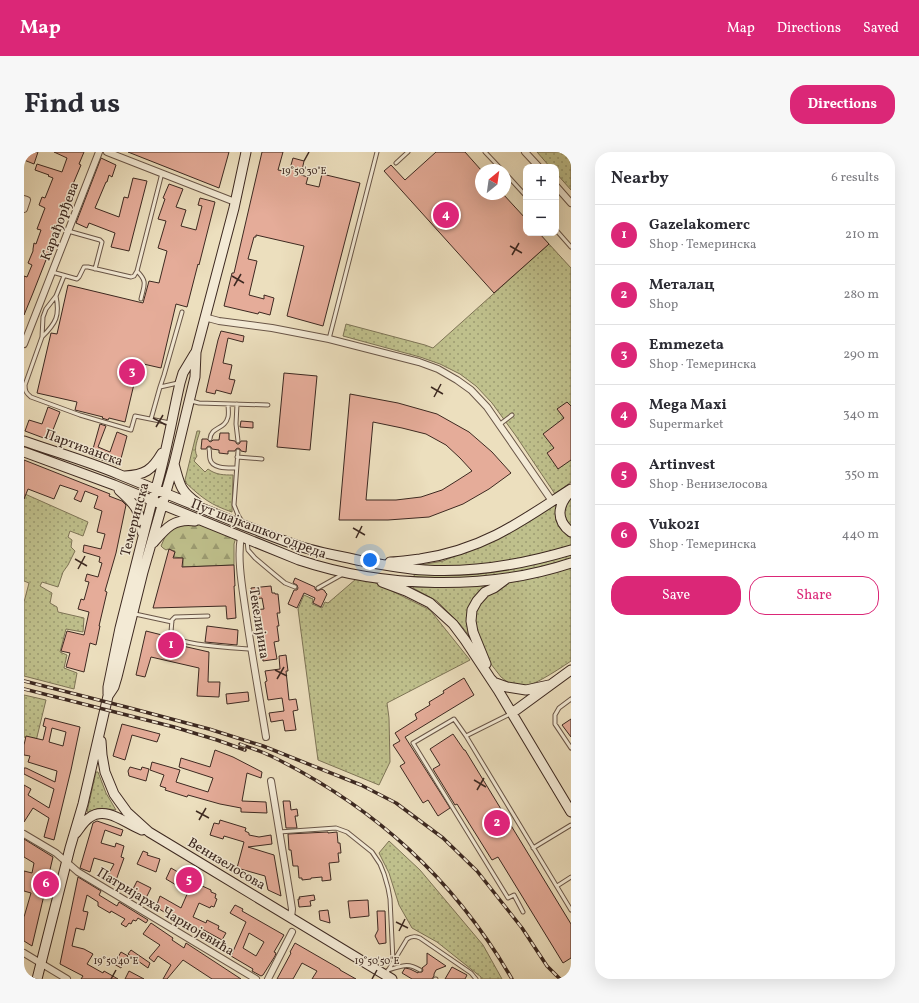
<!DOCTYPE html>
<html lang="en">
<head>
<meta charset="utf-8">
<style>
  body { margin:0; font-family:Vollkorn,serif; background:#f7f7f7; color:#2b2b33 }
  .controls { position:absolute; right:12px; top:12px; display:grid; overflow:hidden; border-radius:8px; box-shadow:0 4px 16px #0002 }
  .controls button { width:36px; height:36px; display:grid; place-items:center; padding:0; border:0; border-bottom:1px solid #e1e1e2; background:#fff; color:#2b2b33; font:20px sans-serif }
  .compass { position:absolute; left:451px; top:12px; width:36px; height:36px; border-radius:50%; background:#fff; box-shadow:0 4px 16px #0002; rotate:29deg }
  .you { position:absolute; left:346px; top:408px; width:14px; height:14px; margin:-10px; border:3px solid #fff; border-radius:50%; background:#1a73e8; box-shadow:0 0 0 6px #1a73e833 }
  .badge { display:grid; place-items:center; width:26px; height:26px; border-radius:50%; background:#db2777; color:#fff; font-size:13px; font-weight:700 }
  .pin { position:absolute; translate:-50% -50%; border:2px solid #fff; box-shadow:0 1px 4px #0006 }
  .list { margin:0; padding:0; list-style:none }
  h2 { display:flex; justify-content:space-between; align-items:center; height:52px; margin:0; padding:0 16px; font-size:17px }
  h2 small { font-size:13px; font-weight:400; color:#7c7c81 }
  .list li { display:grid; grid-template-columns:26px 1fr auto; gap:12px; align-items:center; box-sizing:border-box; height:60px; padding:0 16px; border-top:1px solid #e1e1e2 }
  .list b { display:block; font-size:15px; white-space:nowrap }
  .list p { margin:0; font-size:13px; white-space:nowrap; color:#7c7c81 }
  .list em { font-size:13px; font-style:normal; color:#7c7c81 }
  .actions { display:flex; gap:8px; padding:12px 16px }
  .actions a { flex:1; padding:9px 0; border:1px solid #db2777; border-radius:16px; text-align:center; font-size:14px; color:#db2777 }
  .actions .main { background:#db2777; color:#fff }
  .map { position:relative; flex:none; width:547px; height:827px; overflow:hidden; border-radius:16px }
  header { display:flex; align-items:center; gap:24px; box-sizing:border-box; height:56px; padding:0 20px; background:#db2777; color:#fff }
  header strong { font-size:19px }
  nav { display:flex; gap:22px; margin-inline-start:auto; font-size:14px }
  .intro { display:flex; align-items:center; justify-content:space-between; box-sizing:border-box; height:96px; padding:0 24px }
  h1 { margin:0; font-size:28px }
  .button { padding:10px 18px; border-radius:16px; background:#db2777; color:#fff; font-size:14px; font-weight:700 }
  main { display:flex; gap:24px; padding:0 24px }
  aside { flex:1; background:#fff; border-radius:16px; box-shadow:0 4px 16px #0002 }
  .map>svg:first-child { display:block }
</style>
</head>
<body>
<header>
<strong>Map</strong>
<nav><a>Map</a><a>Directions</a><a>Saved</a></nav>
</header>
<div class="intro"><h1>Find us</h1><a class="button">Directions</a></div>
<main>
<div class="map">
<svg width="547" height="827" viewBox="0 0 547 827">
  <defs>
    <pattern id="grass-dots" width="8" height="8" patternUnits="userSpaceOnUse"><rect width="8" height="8" fill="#bfc08c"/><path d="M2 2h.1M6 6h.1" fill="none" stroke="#9c9c72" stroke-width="1.8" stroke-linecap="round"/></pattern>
    <pattern id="forest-firs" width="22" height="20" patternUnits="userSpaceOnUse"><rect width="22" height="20" fill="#bfc08c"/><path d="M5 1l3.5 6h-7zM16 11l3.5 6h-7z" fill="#9c9c72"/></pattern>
  </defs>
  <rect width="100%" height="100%" fill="#ecdfbe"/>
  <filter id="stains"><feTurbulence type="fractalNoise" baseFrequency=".005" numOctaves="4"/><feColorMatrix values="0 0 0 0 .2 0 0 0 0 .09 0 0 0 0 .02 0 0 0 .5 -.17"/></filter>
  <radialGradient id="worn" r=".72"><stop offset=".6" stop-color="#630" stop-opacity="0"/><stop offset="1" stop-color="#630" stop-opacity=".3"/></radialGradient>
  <!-- grass -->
  <path fill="url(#grass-dots)" stroke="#7e7456" d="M513,0H547V38L532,21V15H526Z
    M525,92L547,116V330L531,342L492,284L468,251L452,234L436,222L416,212L396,205L319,184L322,172L401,193L409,196Z
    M173,279H176C174,287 169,297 173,304L170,309L181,320L184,317C192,323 200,323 209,323L208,360C187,353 178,346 162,331L161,328Z
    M547,338V509C538,515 529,521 520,526C504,535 493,539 477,525L436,472L413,449L389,436L391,414L419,409L443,399Z
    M1,342L64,370L59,384L46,379L44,385L48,388L47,395L51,399L44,413L39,420L34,435L18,430L16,434L28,441L26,451L33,455L34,460L60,466L59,480L42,477L36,500L43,503L40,516L53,521L50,537L0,524V450L5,431L0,429V345Z
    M332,427L348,429L406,458L446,508L363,551L365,566L366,610L355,633L294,608L274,457L280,443L289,447L288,452L298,456L301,450L304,451Z
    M0,543L22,548L12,589L0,585Z
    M72,620H74L82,641L92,658C81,657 76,654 65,660H63Z
    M365,689L396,718L459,793L478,827H457V825L413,790L388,776L375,753L365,721L355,701Z"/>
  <!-- forest -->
  <path fill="url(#forest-firs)" stroke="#7e7456" d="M168,371L176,372L212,385L210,392V413L159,415V406L150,405L151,399L144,397L142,398L139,396L137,394L144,378L151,373Z"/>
  <!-- building -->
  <path fill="#e5ac99" stroke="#3d2921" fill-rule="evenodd" d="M0,0H14L10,12L0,8L2,5L0,4Z
    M30,0H60L55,12L57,13L49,32H50L30,85H31L9,141L0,163V124L3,125L8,113L4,111L9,99V97L10,91L12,92L17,78L13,77L21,56L15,53L18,45L21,46L29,26L24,24L25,23L11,18L13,12L38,20L43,6Z
    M104,0H205L195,36Z
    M238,0H259L254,18L265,20L269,6L280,9L277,23L284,25L282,32L295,35L298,22L336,31L299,174L263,164L280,94L232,83V85H230L224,107L233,109L225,143L240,147V143L250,146L246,163L235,160L234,162L200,154L208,121H210Z
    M412,0H441L457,18V42H479L502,67V81H515L525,92L470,141L360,19L367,13L381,28Z
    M77,6L92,13L88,25L85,23L83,30H82L71,56L95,65L100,45L104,46L109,26L123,29L105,99L87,95L91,81L65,71L63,76L52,71Z
    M145,32L159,37L152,55L162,58L157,74L172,78L178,54L174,53L176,46L191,50L175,113L174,112L163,155L152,152L137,216L115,211L101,270L85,266L84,268L78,266L79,265L51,258L53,250L13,241L27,181L33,182L44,133L119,151L125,129L135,131L143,99L134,96L142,69L134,67L141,47L139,46Z
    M197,179L220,184L219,190L204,186L199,211L208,213L205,227L211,228L207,242L192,238L191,242L182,240L194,188Z
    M260,221L293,224L286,298L253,295Z
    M326,242L374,251L413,262L445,280L468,300L487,321L465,337L439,352L405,365L364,368H315ZM349,270L378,276L402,282L422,293L436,306L448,319L434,328L418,338L397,345L372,348H342Z
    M543,250L547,254V308L534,317L523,301L530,296L519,282L540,266L533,257Z
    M24,255L36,260L25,288L1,279L5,268L18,272Z
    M217,269L229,270V276L216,275Z
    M76,272L82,274L74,295L86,300L93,280L103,284L95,314L67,304Z
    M196,281H205V288L211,289L213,292H215L217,289H223L222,300L217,299L216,297L214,296L212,297L211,299H204V302L195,301V298L188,297L187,295L185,294L183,295L182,297H177L178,287H183L186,290L188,289L189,288H195Z
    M0,308L86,342L85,344L98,349L102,353L92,401L81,439L83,440L75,474H76L72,493L66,491L60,520L42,515L46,501L37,499L43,479L60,483L65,460L54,457L57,447L60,448L65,430L61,429L63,422L74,425L78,411L75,410L76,405L59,400L60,393L77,397L81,382L73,380L78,359L70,356L74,344L61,339L57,350L50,347L54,339L36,333L30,347L4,337L0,347Z
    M145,397L151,400L149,406H159L158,415L210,413L211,434H210L212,466L203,467L202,454L129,456Z
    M271,426L291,435V437L293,439L298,437L301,439V440L303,442L297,455L289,451L291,446L280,441L273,456L264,452L270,438H273L274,436L273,433L269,431Z
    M247,434L248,441H251V442H254L256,461H253L255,474H253L255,489L250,490L253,507L239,509L235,482L237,481L236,467L230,468L229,458L240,457L238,446L228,447L227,436Z
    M183,474L214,478L213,493L181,490Z
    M122,479L142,484L141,490L185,500L184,530H196L195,545L173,544L175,516L127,505L121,525L112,523Z
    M262,503L264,519H262L265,548L272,547L274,558L269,559L272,578L261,579L259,568L247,570L245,561L260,559L258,546L244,548L241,530L243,529L241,519L256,517L255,504Z
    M440,526L450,543L381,585L426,656L414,664L404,648L399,651L376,614L381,611L369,593L376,589L371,581L393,567L391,562L406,553L405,550L420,541L419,539Z
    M224,540L225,549L203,552L202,542Z
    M21,566L56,575L47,618L30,688L20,685L25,666L9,656L0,670V633L7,637L4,643L25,656L30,637L0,622V616H2L31,630L33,619L4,610L6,604L0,603V593L2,584L19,588L22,575L19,574ZM28,576L42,580L39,594L25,590Z
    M547,567V585L538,573Z
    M98,572L136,582L133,590L108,583L101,608L89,604Z
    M429,582L440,598H441L547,772V806L539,811L474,705L468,708L433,652L431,653L409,617L416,613L406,597Z
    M191,598L209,605L238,620L237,626L223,621L218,649L242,650L243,661L217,660V656L196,652L164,643L163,645L141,638L142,636L136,634L140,623L126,618L128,610L156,618L152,630L184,640L189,626L155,615L157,606L186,615Z
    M106,615L117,618L118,615L125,617L122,629L105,624L104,619Z
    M259,649H266L267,658L273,657L274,664H271L273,676H262Z
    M196,668L222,676L221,679L225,681V683L235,685L247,683L248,692L224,695L250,703L257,744L244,738L241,724L213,716L220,690L200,684L199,687L186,683L190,671L195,672Z
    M73,669L99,678L97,684L81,678L77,691L91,695L92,691L100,694L97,705L100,706L91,731L82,727L90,712L70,706L66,720L56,716L69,671Z
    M304,680V681L313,680L314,691H316L317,701H314L315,710L305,711L307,728L298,729V725L287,726V727L278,728V726H275L274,714H269L267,698H265L264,682Z
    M0,687L29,705L8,794L0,789V765L7,741L0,739V719L8,721L10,711L0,705Z
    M119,699L124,701L123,703L136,707L132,720L113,712Z
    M147,716L176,733L187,738V740L192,742L191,746L193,747L190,755L187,754L186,756L175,751L169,765L182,771L183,768L195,774L194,777L202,781L198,788L178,777L177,778L158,771L132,755L136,744L157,756L164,740L142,727Z
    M54,725L77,739L75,743L93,754L95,750L124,768L122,771L114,766L112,769L109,768L107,772L105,771L102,775L97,772L101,767L87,759L86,761L74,754V750L63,743L59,759L64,760L60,778L52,776L48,794L60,797L69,802L63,812L79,821L80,819L94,827H57L59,824L36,812Z
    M113,729L127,736L122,746L108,739Z
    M290,743L291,748L286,749L287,754L275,755L274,747H276L275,745Z
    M344,748L345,764L326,766L324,749Z
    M211,753L219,757L218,759L260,783L250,800L252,801L251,804L239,823L237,824L228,819L229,817L207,804L222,770L206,761ZM225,781L240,790L232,804L219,796Z
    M304,758L306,771L296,768L295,759Z
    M353,759H361L362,791L355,792L351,784L354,778Z
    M127,771L149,786L148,788L160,796L162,791L217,827H188L159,808L143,827H139L147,813L134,804L130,810L125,806L136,793L119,782Z
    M271,791L316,817V818L332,827H288L293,819L278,811L269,827H253L267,801L266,800Z
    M107,798L126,811L124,816L104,802Z
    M97,800L104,804L97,816L90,812Z
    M403,801L422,814L412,818L410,822V824L408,827H388L378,821L381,816L386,817L394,821V820H398L399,818L398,816L403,812Z
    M428,815L443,823L441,827H421Z
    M105,819L120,827H101Z"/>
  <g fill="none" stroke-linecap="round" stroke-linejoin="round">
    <defs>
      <path id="lane" d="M461,0L478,18
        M372,11L384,0
        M481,21L502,44
        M532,78L547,95
        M44,79L76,88L78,90L71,117
        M113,119C124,130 120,133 117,147
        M28,120L53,127L55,125L60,115H64L107,125L110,124L113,119L138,21
        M40,124L32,144L22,157L19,165L18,185L1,233C1,239 2,241 7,245L56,263L107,278L111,264L146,271
        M18,185C32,171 36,164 32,144
        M305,187L353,0
        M136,235L140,223L158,160
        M167,249L175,251L244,253
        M213,252L212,272L214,289
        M127,267L136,235L154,231
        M475,273L488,263
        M186,287C187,274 201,278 204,265C205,261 204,256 204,252
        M185,297C186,300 185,304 186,307C188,317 204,316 212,316
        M214,299L210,353L214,363L219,371
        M213,305L238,307
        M223,389L224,398L231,406L250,422L261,431L271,435
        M294,436L319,422
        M111,462L148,470
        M184,464L151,465L148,468L147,480C148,482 149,484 150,485C161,494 212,496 227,497
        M547,547L535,556L531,563V572L547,596
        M442,584L486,562
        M255,680L312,676L323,680L348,700L356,712L360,722L364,736L366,747L369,809
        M509,696L547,673
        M533,734L547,725
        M499,760L490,743L484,746L389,591L430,567L442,584L547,758
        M364,818C378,814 383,810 396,818
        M362,822L383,787C388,784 391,784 396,786L447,821L452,827
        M411,827H412"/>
      <path id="street" d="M83,0L211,50
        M501,0L515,15
        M532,34L547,51
        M0,47L3,48L0,57
        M180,165L195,169L248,176L305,187L395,210L414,217L433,228L447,238L463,255L528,349
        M0,192L75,0
        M217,385C213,405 218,434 221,455C227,498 235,542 242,585
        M247,629L266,744L268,757L267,766
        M0,682L32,701L54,720L232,827
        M0,801L43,827
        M244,827L268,780"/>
      <path id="secondary" d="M0,289C31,300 63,309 94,322C134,338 174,355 214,371C238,380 261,390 285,397C303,402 321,405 338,409C359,413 380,417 401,418C450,421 500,412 547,398
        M0,300L90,333L275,408C359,436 463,439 547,411
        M150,312C156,332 155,338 173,351
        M101,324C121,323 128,318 138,301
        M95,338C111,352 116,358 118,380
        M546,340C534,353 531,368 547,380
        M129,391C142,376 150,366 171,369
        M366,410C376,410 386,408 396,407C423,403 448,395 472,383C498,370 522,353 547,337
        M358,430L382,439L406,451L429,472L441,488L474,538L547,660
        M462,512L449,480L447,469L448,458L453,449L461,440L470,436L482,427
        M468,528L469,530L483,535L502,538L525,533
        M84,542V535L96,476L128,349C141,311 147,270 156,231L159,221L171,201
        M488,561L547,518
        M77,589L78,603L81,620L90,642L103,660L125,680L183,715L368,827
        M52,681C56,676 60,669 65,666C82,653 102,672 118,678
        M13,827L46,696L59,652L84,544L90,535L93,525L119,420L150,312L171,225L172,200L210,56L222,0"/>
    </defs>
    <!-- lane casing -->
    <use href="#lane" stroke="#695648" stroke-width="5"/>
    <!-- street casing -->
    <use href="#street" stroke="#695648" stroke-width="8"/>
    <!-- secondary casing -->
    <use href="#secondary" stroke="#3d2921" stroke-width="11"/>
    <!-- lane -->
    <use href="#lane" stroke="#f3ead5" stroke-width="3"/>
    <!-- street -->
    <use href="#street" stroke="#f3ead5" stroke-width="6"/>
    <!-- secondary -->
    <use href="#secondary" stroke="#f3ead5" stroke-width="9"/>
    <defs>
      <path id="rail" d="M0,529L106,556L185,577L239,594L337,633L372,651L419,686L453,719L498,776L523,814L536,827
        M0,537L150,575L193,588L221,598
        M216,592C226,596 237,599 247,604C351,655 430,727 488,827"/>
    </defs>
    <!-- rail casing -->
    <use href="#rail" stroke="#3d2921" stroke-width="3.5"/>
    <!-- rail -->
    <use href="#rail" stroke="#f3ead5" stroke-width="2" stroke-dasharray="6" stroke-linecap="butt"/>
  </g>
  <!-- ticks -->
  <path fill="none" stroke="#3d2921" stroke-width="1.5" d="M280,9L285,0M486,94L498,101M488,103L495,91M208,124L220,131M210,134L217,122M407,235L419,242M410,245L417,232M129,266L142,273M132,275L139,263M329,376L341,383M332,386L338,374M51,407L63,414M54,417L61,404M251,518L263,524M253,527L260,515M450,628L462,635M453,638L460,626M172,659L185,666M175,668L182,656M372,770L384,776M375,779L381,767M87,827L92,818M348,827L353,818"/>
  <g text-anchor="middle" stroke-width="3" stroke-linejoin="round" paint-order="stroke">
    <!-- street labels -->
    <g font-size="14" fill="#3d2921" stroke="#f3ead5">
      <text transform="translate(35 69) rotate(-69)" y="5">Карађорђева</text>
      <text transform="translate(60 295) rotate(20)" y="5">Партизанска</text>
      <text transform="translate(110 367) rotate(-75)" y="5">Темеринска</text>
      <text transform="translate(235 376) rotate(21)" y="5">Пут шајкашког одреда</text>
      <text transform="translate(236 471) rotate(81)" y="5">Текелијина</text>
      <text transform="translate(203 711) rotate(31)" y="5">Венизелосова</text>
      <text transform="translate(142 759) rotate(31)" y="5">Патријарха Чарнојевића</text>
    </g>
  </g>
  <g font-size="10" text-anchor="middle" fill="#3d2921" stroke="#f3ead5" stroke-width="3" stroke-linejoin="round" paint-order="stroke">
    <text x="280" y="22">19°50'30"E</text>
    <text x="92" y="812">19°50'40"E</text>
    <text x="353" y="812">19°50'50"E</text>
  </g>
  <rect width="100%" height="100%" filter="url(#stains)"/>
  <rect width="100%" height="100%" fill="url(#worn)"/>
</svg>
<div class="controls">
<button>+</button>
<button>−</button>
</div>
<svg class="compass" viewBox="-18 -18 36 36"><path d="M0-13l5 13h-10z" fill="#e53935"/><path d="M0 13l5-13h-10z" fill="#7c7c81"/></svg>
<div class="you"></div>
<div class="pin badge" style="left:147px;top:493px">1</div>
<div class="pin badge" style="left:473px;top:671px">2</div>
<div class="pin badge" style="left:108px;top:220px">3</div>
<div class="pin badge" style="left:422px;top:63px">4</div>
<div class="pin badge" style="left:165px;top:728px">5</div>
<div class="pin badge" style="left:22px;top:732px">6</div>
</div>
<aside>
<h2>Nearby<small>6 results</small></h2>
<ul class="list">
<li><span class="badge">1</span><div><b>Gazelakomerc</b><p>Shop · Темеринска</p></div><em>210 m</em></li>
<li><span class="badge">2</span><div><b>Металац</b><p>Shop</p></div><em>280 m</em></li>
<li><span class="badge">3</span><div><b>Emmezeta</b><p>Shop · Темеринска</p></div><em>290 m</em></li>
<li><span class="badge">4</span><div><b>Mega Maxi</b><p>Supermarket</p></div><em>340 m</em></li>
<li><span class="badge">5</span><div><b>Artinvest</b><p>Shop · Венизелосова</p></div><em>350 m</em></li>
<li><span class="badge">6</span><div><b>Vuk021</b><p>Shop · Темеринска</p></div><em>440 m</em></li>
</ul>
<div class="actions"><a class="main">Save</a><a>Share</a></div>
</aside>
</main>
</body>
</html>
